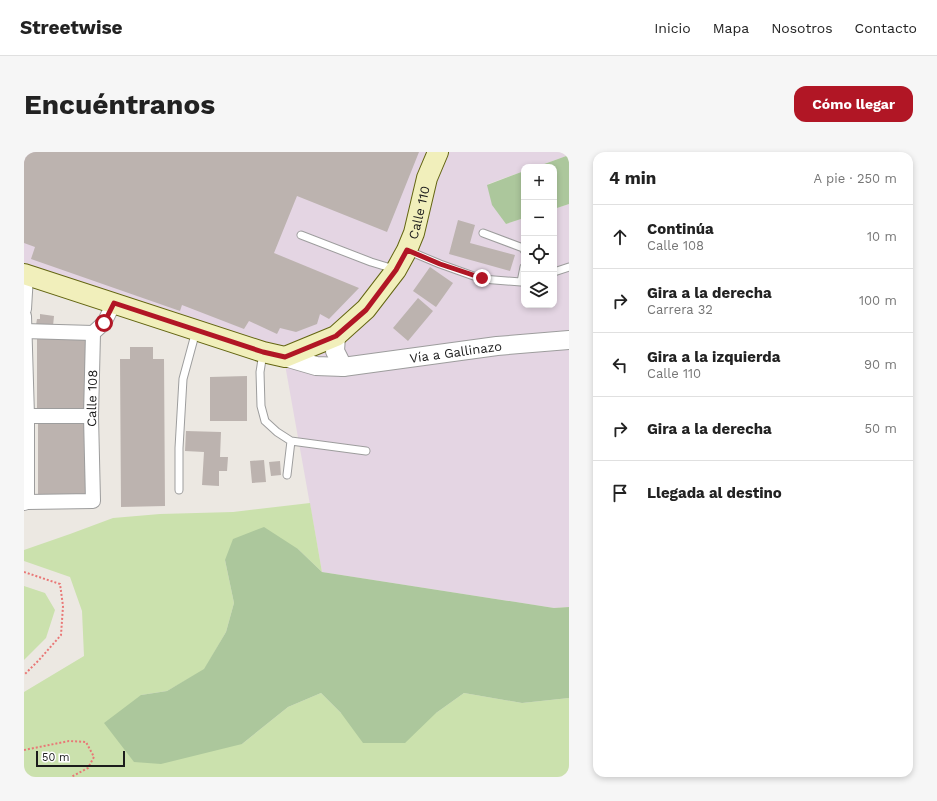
<!DOCTYPE html>
<html lang="es">
<head>
<meta charset="utf-8">
<style>
  body { margin:0; font-family:"Work Sans",sans-serif; background:#f6f6f6; color:#222 }
  .controls { position:absolute; right:12px; top:12px; display:grid; overflow:hidden; border-radius:8px; box-shadow:0 2px 6px #0003 }
  .controls button { width:36px; height:36px; display:grid; place-items:center; padding:0; border:0; border-bottom:1px solid #e0e0e0; background:#fff; color:#222; font:20px sans-serif }
  .scale { position:absolute; left:12px; bottom:10px; width:89px; box-sizing:border-box; padding-left:4px; border:2px solid #1c1c1c; border-top:0; font-size:11px; line-height:14px; white-space:nowrap; color:#1c1c1c; -webkit-text-stroke:3px #fff; paint-order:stroke }
  .stop { position:absolute; width:12px; height:12px; margin:-9px; border:3px solid #b11625; border-radius:50%; background:#fff }
  .stop.end { background:#b11625; border-color:#fff; box-shadow:0 1px 4px #0008 }
  .list { margin:0; padding:0; list-style:none }
  h2 { display:flex; justify-content:space-between; align-items:center; height:52px; margin:0; padding:0 16px; font-size:17px }
  h2 small { font-size:13px; font-weight:400; color:#767676 }
  .list li { display:grid; grid-template-columns:26px 1fr auto; gap:12px; align-items:center; box-sizing:border-box; height:64px; padding:0 16px; border-top:1px solid #e0e0e0 }
  .list b { display:block; font-size:15px; white-space:nowrap }
  .list p { margin:0; font-size:13px; white-space:nowrap; color:#767676 }
  .list em { font-size:13px; font-style:normal; color:#767676 }
  .icon { flex:none; width:22px; height:22px; fill:none; stroke:currentColor; stroke-width:2; stroke-linecap:round; stroke-linejoin:round }
  .map { position:relative; flex:none; width:545px; height:625px; overflow:hidden; border-radius:12px }
  header { display:flex; align-items:center; gap:24px; box-sizing:border-box; height:56px; padding:0 20px; background:#fff; border-bottom:1px solid #e0e0e0 }
  header strong { font-size:19px }
  nav { display:flex; gap:22px; margin-inline-start:auto; font-size:14px }
  .intro { display:flex; align-items:center; justify-content:space-between; box-sizing:border-box; height:96px; padding:0 24px }
  h1 { margin:0; font-size:28px }
  .button { padding:10px 18px; border-radius:12px; background:#b11625; color:#fff; font-size:14px; font-weight:700 }
  main { display:flex; gap:24px; padding:0 24px }
  aside { flex:1; background:#fff; border-radius:12px; box-shadow:0 2px 6px #0003 }
  .map>svg:first-child { display:block }
</style>
</head>
<body>
<header>
<strong>Streetwise</strong>
<nav><a>Inicio</a><a>Mapa</a><a>Nosotros</a><a>Contacto</a></nav>
</header>
<div class="intro"><h1>Encuéntranos</h1><a class="button">Cómo llegar</a></div>
<main>
<div class="map">
<svg width="545" height="625" viewBox="0 0 545 625">
  <rect width="100%" height="100%" fill="#ece8e2"/>
  <!-- industrial -->
  <path fill="#e4d5e3" d="M0,0H545V3L512,15H500V19L464,32L482,72L500,66V153H530V57L545,52V455L530,456L298,420L260,207L89,154L7,113L0,111Z"/>
  <!-- grass -->
  <path fill="#cbe1ad" d="M286,351L298,420L274,397L201,408L210,451L202,480L180,518L143,539L117,543L218,592L264,555L297,541L317,561H412L440,541L498,551L545,546V625H0V540L60,504L58,459L46,425L0,409V398L46,382L89,366L136,362L209,360Z
    M0,434L21,441L31,458L22,486L0,508Z"/>
  <!-- forest -->
  <path fill="#acc79c" d="M545,3V52L530,57V15H512Z
    M500,19V66L482,72L468,53L463,33Z
    M240,375L274,397L298,420L530,456L545,455V546L498,551L440,541L412,561L381,591H339L317,561L297,541L264,555L218,592L137,612L110,610L80,571L117,543L143,539L180,517L202,480L210,451L201,408L209,387Z"/>
  <!-- building -->
  <path fill="#bcb3af" d="M0,0H395L363,80L273,44L250,101L335,136L305,167L296,162L293,172L272,180L256,176L253,182L225,169L220,177L158,153L156,159L7,107L11,95L0,91Z
    M434,68L451,73L446,91L491,103L486,119L425,102Z
    M406,115L429,131L412,155L389,139Z
    M394,146L409,159L384,189L369,176Z
    M16,162L30,164L29,174L12,173L13,167H16Z
    M13,183H62L61,257H13Z
    M106,195H129V207H140L141,354L97,355L96,207H106Z
    M223,224V269H186V225Z
    M14,270H62V343H14Z
    M162,279L197,280L196,305H204L203,319H195V334L178,333L180,300L161,299Z
    M240,308L242,330L228,331L226,309Z
    M256,309L257,323L247,324L245,310Z"/>
  <g fill="none" stroke-linecap="round" stroke-linejoin="round">
    <defs>
      <path id="service" d="M459,81L499,96L500,98
        M277,83L347,110L370,117
        M385,99L416,112L458,127L497,130L500,129
        M530,120L545,115
        M497,130L500,115
        M239,201L236,220L237,254L241,269L253,280L267,289L342,299
        M263,323L267,289
        M155,338V296L159,227L172,179"/>
      <g id="minor">
        <path d="M0,157L2,123"/>
        <path d="M0,164L3,264V350"/>
        <path d="M0,179L69,181"/>
        <path d="M3,264H67"/>
        <path id="s1" d="M0,351L3,350L69,349L67,264L69,181L80,171L90,151"/>
      </g>
      <g id="tertiary">
        <path d="M312,184L311,199L319,215"/>
        <path id="s2" d="M261,205L292,214L319,215L473,194L545,188"/>
      </g>
      <g id="secondary">
        <path id="s3" d="M0,122L239,200L261,205L312,184L342,157L372,118L383,98L390,81L403,26L414,0"/>
      </g>
    </defs>
    <!-- service casing -->
    <use href="#service" stroke="#9d9d9d" stroke-width="9"/>
    <!-- minor casing -->
    <use href="#minor" stroke="#9d9d9d" stroke-width="16"/>
    <!-- tertiary casing -->
    <use href="#tertiary" stroke="#9d9d9d" stroke-width="20"/>
    <!-- secondary casing -->
    <use href="#secondary" stroke="#636511" stroke-width="22"/>
    <!-- path -->
    <path stroke="#e97776" stroke-width="2" stroke-dasharray="2 2" stroke-linecap="butt" d="M0,420L36,432L39,454L37,483L15,508L0,523
      M0,598L45,589L62,590L70,605L64,616L47,625"/>
    <!-- service -->
    <use href="#service" stroke="#fff" stroke-width="7"/>
    <!-- minor -->
    <use href="#minor" stroke="#fff" stroke-width="14"/>
    <!-- tertiary -->
    <use href="#tertiary" stroke="#fff" stroke-width="18"/>
    <!-- secondary -->
    <use href="#secondary" stroke="#f1efbb" stroke-width="20"/>
  </g>
  <g fill="none" stroke-linecap="round" stroke-linejoin="round">
    <!-- route -->
    <path stroke="#b11625" stroke-width="5" d="M80,171L90,151L239,200L261,205L312,184L342,158L372,118L383,98L416,112L458,126"/>
  </g>
  <g text-anchor="middle" stroke-width="3" stroke-linejoin="round" paint-order="stroke">
    <!-- street labels -->
    <g font-size="13" fill="#1c1c1c" stroke="#fff">
      <text dy="5" stroke="none"><textPath href="#s3" startOffset="481">Calle 110</textPath></text>
      <text dy="5" stroke="none"><textPath href="#s2" startOffset="173">Vía a Gallinazo</textPath></text>
      <text dy="5" stroke="none"><textPath href="#s1" startOffset="172">Calle 108</textPath></text>
    </g>
  </g>
</svg>
<div class="controls">
<button>+</button>
<button>−</button>
<button><svg class="icon" aria-label="locate" viewBox="0 0 24 24"><circle cx="12" cy="12" r="6"/><path d="M12 2v4M12 18v4M2 12h4M18 12h4"/></svg></button>
<button><svg class="icon" aria-label="layers" viewBox="0 0 24 24"><path d="M12 4l9 5-9 5-9-5zM3 14l9 5 9-5"/></svg></button>
</div>
<div class="scale">50 m</div>
<div class="stop" style="left:80px;top:171px"></div>
<div class="stop end" style="left:458px;top:126px"></div>
</div>
<aside>
<h2>4 min<small>A pie · 250 m</small></h2>
<ul class="list">
<li><svg class="icon" aria-label="ahead" viewBox="0 0 24 24"><path d="M12 20V5M6 11l6-6 6 6"/></svg><div><b>Continúa</b><p>Calle 108</p></div><em>10 m</em></li>
<li><svg class="icon" aria-label="right" viewBox="0 0 24 24"><path d="M7 20v-9h11M14 6l5 5-5 5"/></svg><div><b>Gira a la derecha</b><p>Carrera 32</p></div><em>100 m</em></li>
<li><svg class="icon" aria-label="left" viewBox="0 0 24 24"><path d="M17 20v-9H6M10 6l-5 5 5 5"/></svg><div><b>Gira a la izquierda</b><p>Calle 110</p></div><em>90 m</em></li>
<li><svg class="icon" aria-label="right" viewBox="0 0 24 24"><path d="M7 20v-9h11M14 6l5 5-5 5"/></svg><div><b>Gira a la derecha</b></div><em>50 m</em></li>
<li><svg class="icon" aria-label="arrive" viewBox="0 0 24 24"><path d="M6 21V4h12l-3 4 3 4H6"/></svg><div><b>Llegada al destino</b></div></li>
</ul>
</aside>
</main>
</body>
</html>
